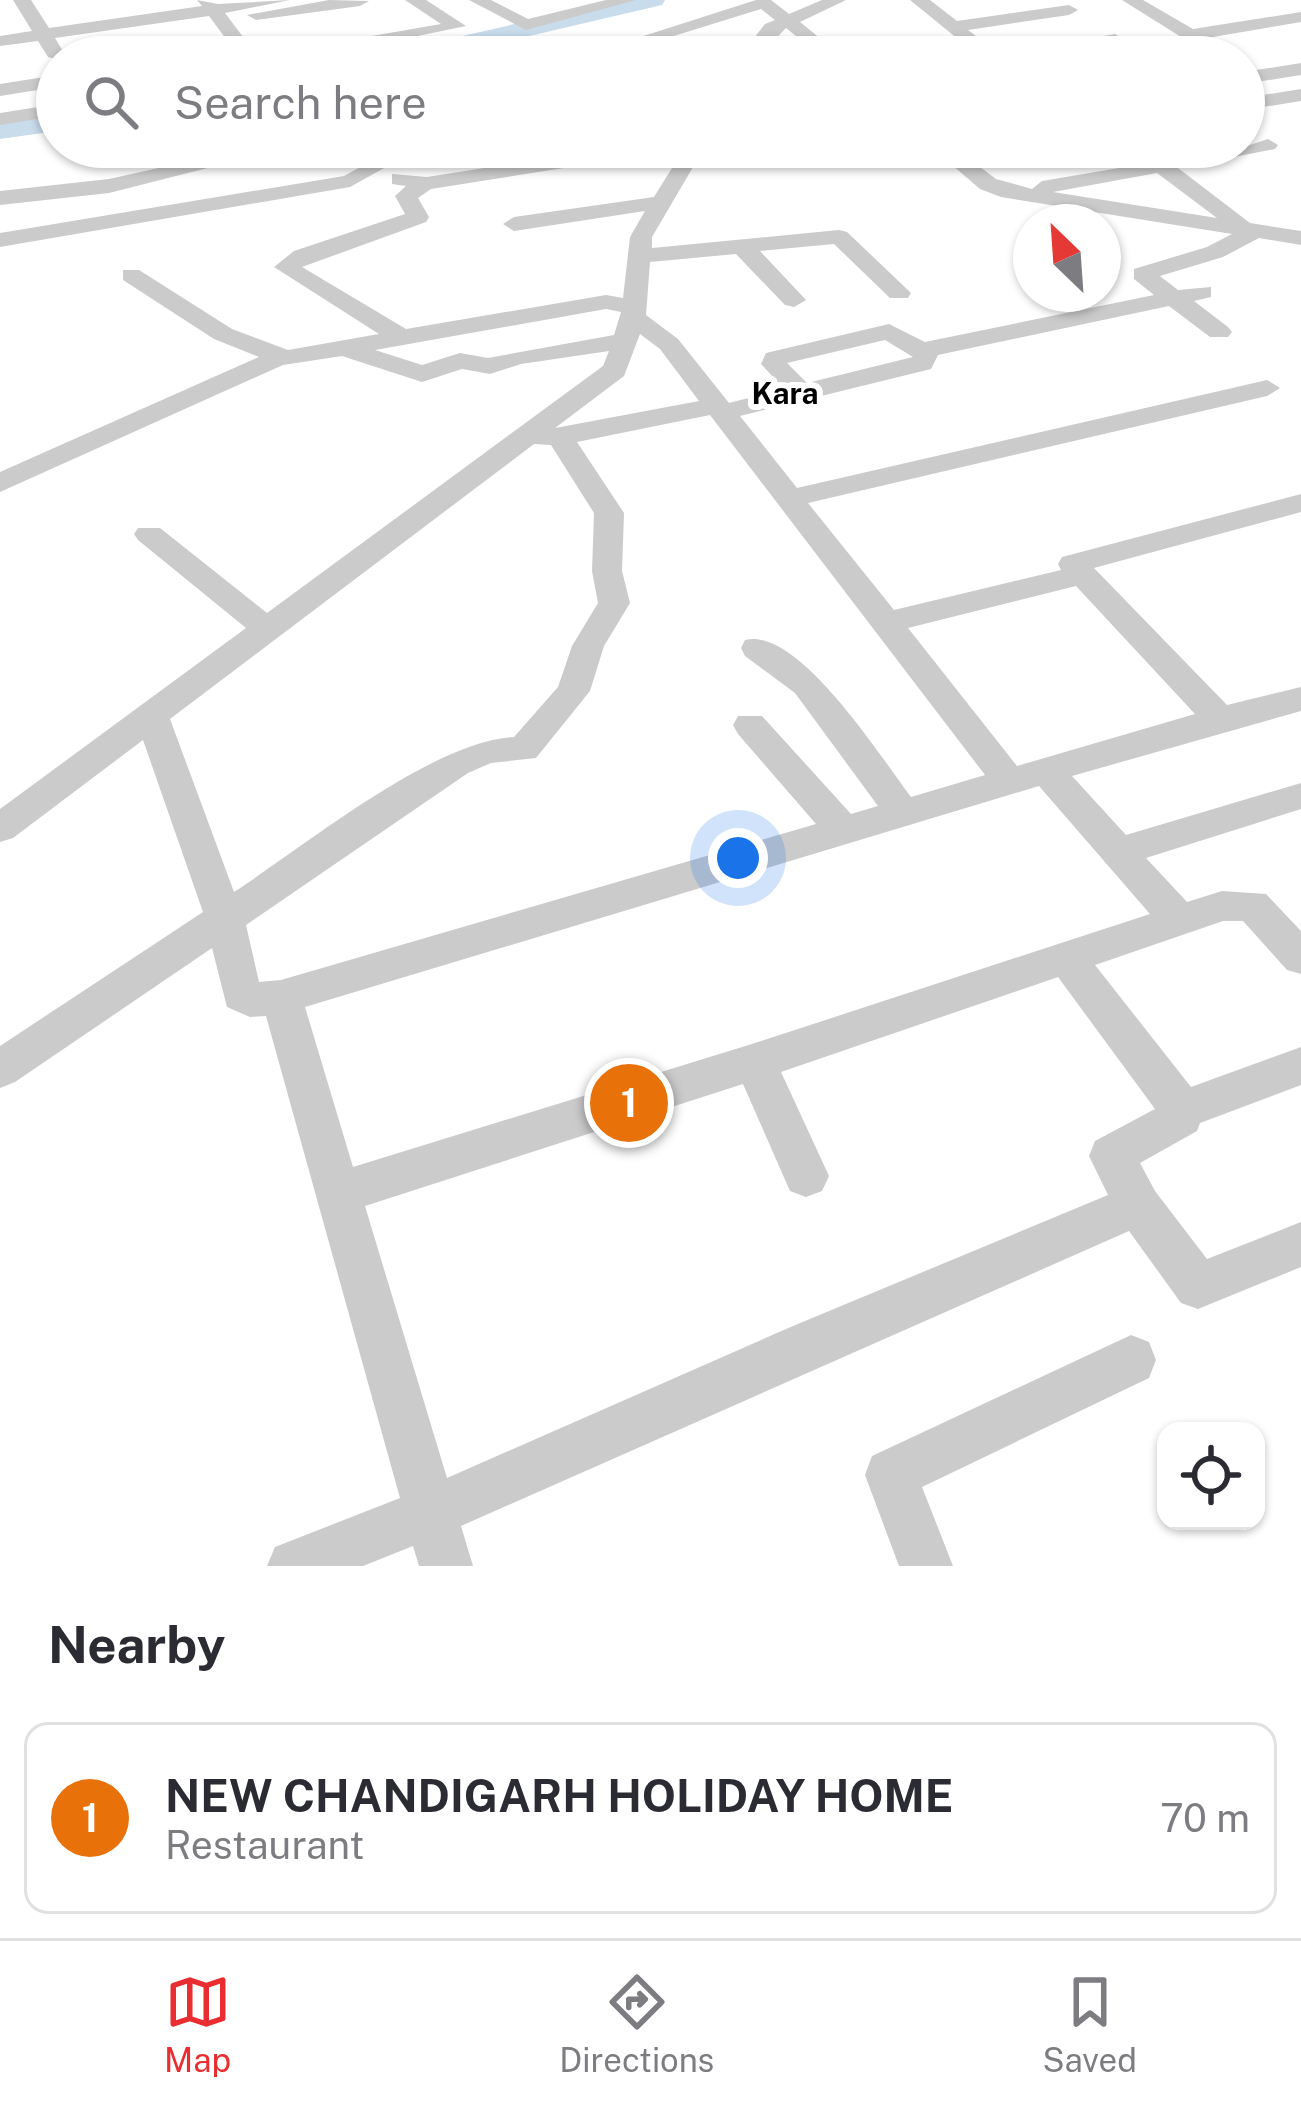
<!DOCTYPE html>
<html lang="en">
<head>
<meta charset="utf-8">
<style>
  body { margin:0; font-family:"Public Sans",sans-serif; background:#f2f2f3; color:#2b2b33 }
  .controls { position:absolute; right:36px; bottom:36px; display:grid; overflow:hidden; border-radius:24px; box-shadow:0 3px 9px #0004 }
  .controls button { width:108px; height:108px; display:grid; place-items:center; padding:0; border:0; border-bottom:3px solid #e1e1e2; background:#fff; color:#2b2b33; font:60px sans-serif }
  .compass { position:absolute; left:1013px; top:204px; width:108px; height:108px; border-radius:50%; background:#fff; box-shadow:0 3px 9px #0004; rotate:335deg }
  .you { position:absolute; left:738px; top:858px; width:42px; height:42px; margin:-30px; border:9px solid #fff; border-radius:50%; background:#1a73e8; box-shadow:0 0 0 18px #1a73e833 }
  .badge { display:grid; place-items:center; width:78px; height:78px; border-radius:50%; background:#e92d30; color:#fff; font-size:39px; font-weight:700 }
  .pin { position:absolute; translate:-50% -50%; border:6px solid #fff; box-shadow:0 3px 12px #0006 }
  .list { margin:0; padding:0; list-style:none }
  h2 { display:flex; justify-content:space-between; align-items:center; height:156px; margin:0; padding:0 48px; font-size:51px }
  h2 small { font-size:39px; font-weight:400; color:#7c7c81 }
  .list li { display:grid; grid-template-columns:78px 1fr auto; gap:36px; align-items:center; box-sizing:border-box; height:192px; margin:0 24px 24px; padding:0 24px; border:3px solid #e1e1e2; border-radius:24px }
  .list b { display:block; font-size:45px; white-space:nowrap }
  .list p { margin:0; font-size:39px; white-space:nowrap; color:#7c7c81 }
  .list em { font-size:39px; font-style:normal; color:#7c7c81 }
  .icon { flex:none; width:66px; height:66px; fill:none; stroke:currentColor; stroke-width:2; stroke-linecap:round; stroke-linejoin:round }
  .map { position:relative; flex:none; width:1301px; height:1566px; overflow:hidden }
  .search { position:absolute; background:#fff; box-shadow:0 3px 9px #0004; left:36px; right:36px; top:36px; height:132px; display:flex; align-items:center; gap:30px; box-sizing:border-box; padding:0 42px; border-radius:66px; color:#7c7c81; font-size:45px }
  .sheet { height:372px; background:#fff }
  nav { display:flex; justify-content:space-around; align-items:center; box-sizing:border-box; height:168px; border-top:3px solid #e1e1e2; background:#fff; font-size:33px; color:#7c7c81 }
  nav a { display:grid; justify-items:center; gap:6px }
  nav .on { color:#e92d30 }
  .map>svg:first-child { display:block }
</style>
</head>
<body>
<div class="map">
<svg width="1301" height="1566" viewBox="0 0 1301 1566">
  <rect width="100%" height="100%" fill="#fff"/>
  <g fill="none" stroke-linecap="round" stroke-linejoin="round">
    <!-- river -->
    <path fill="#c8dcec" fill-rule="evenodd" d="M621,0H665L662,5L439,57H392L396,51Z
      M57,113V131L0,139V121Z"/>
    <!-- minor -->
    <path fill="#cbcbcb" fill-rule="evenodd" d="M13,0H31L49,28L202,6L197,0L218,4L290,0L225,13L258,57H197L232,47L209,16L55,38L64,53L55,59L48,57L38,41L0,46V36L32,31Z
      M329,0L369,1L360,6L256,20L247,15Z
      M405,0H426L466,26L316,57H276L285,51L441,24Z
      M469,0H491L528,19L606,0H636L526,30Z
      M756,0H771L789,14L822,0H846L800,22L843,57H822L786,28L758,57H739L765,24L775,20L761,9L606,57H578Z
      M910,0H930L957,21L1069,5L1078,10L1069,15L968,30L1000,54L1115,34L1124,39L1040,57H980Z
      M1122,0H1143L1193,29L1301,12V22L1207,38L1235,57H1213Z
      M933,41L942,46L939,50L896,57H849L858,51Z
      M1301,63V75L1244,84V72Z
      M57,75V87L0,96V84Z
      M1301,89V101L1244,110V98Z
      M57,104V116L0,125V113Z
      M1268,139L1278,145L1275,149L1178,168L1250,223L1301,231V245L1259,238L1223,257L1160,276L1178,290L1211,287V297L1194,301L1228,327L1232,332L1228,337H1210L1169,306L938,355L931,369L740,416L797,488L1267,380L1280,388L1267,396L808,503L894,610L1061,570L1058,564L1062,557L1301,494V512L1094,568L1227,705L1301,687V711L1072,776L1126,835L1301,783V809L1146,858L1187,902L1222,891L1266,894L1301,931V974L1287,970L1243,921H1223L1095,965L1191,1087L1301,1047V1085L1200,1123L1197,1131L1140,1163L1155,1191L1207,1259L1301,1222V1267L1198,1309L1181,1303L1129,1231L461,1526L473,1566H419L413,1546L363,1566H267L275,1547L400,1498L266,1016L250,1017L227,1007L212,948L15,1082L0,1088V1046L203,912L143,740L13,838L0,842V809L246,628L138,540L134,534L138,528H160L267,613L603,366L609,351L521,364L490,374L462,369L422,382L342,356L283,365L0,492V472L259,357L214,339L123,280V270H139L232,329L288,350L379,334L274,267L294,251L405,214L395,196L406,186L392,184V174L427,177L619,147H669L659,153L431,189L418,198L429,217L426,222L302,267L406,329L606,295L623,298L630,237L645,211L514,231L503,224L514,217L654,197L685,147H775L765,153L696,162L652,237V248L839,230L847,232L911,293L908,298H890L834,244L760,251L806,300L794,307L785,305L736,254L650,262L646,315L678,339L729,403L784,389L761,364L766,353L889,324L925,342L1154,295L1134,279V269L1207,247L1232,234L1001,197L980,189L931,147L960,151L1023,147L972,161L996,179L1032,189L1042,181L1244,147ZM1157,173L1217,218L1053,192ZM606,309L621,312L614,335L488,358L460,353L422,365L375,350ZM640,334L660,349L699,401L555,428L624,376ZM885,340L913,357L807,383L787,363ZM710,415L985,775L911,797C882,759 798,626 745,640L741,648L745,656L795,693L878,806L851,814L762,716H738L733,725L738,734L816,824L281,980L259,982L246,925L468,773L491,763L536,758L590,691L604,646L630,603L622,571L624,513L577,442ZM534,444L551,445L594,513L592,571L598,603L572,646L558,687L514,737C433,741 306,845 234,892L170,719ZM1076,586L1195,714L1017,766L908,628ZM1039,786L1150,914L755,1043L353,1167L305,1007ZM1058,977L1155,1109L1095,1141L1089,1156L1108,1195L793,1326L447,1478L365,1206L743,1084L790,1191L806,1197L822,1191L829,1176L781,1072Z
      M253,147H290L109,193L0,205V191L109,179Z
      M397,147H422L350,187L0,247V233L344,176Z
      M1131,1335L1149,1342L1156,1360L1149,1378L922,1487L953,1566H899L865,1475L872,1456Z"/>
  </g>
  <g text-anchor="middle" stroke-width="12" stroke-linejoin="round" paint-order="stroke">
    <!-- far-quarter labels -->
    <g font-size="30" font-weight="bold" fill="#000" stroke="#fff">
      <text x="785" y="404">Kara</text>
    </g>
  </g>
</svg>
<div class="controls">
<button><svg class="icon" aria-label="locate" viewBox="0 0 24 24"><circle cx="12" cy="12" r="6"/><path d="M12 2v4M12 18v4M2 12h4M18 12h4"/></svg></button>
</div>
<svg class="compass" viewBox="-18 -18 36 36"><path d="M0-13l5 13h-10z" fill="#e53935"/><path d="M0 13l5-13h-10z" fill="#7c7c81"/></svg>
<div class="you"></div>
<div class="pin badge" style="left:629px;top:1103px;background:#e8710a">1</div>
<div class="search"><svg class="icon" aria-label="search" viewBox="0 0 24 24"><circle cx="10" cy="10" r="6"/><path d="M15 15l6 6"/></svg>Search here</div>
</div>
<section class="sheet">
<h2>Nearby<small></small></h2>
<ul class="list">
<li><span class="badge" style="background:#e8710a">1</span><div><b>NEW CHANDIGARH HOLIDAY HOME</b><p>Restaurant</p></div><em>70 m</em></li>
</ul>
</section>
<nav>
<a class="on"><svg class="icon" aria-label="map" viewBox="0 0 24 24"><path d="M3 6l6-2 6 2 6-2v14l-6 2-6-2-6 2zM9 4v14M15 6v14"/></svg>Map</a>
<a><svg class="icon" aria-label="directions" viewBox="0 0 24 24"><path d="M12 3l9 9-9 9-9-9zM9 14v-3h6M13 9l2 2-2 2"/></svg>Directions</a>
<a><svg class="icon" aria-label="saved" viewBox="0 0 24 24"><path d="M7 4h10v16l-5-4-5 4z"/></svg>Saved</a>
</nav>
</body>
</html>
